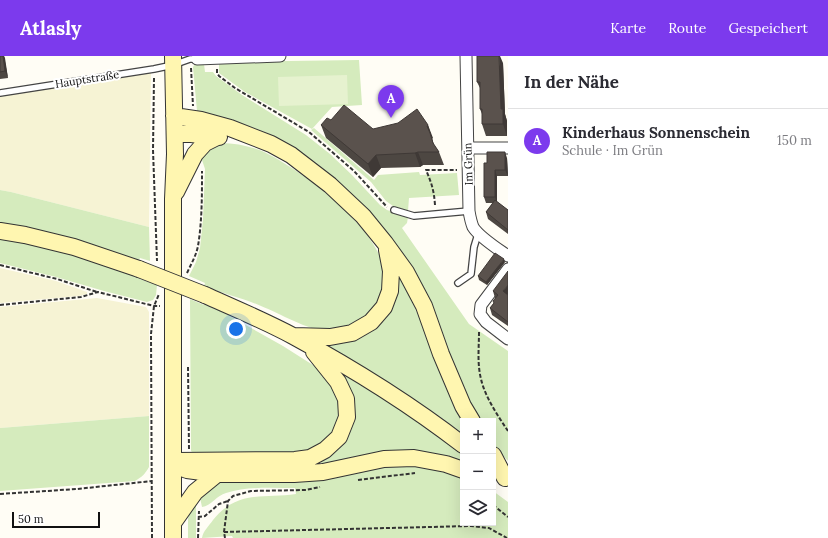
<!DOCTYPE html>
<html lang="de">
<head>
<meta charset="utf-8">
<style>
  body { margin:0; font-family:Lora,serif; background:#f7f7f7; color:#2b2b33 }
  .controls { position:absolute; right:12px; bottom:12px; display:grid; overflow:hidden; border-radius:0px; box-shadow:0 4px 16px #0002 }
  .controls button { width:36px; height:36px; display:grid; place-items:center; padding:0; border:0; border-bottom:1px solid #e1e1e2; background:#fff; color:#2b2b33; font:20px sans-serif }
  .scale { position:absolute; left:12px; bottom:10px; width:88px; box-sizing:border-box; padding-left:4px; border:2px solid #111; border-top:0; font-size:11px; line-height:14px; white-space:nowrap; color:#111; -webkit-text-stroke:3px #fff; paint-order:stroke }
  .you { position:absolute; left:236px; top:273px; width:14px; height:14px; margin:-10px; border:3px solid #fff; border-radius:50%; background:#1a73e8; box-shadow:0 0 0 6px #1a73e833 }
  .badge { display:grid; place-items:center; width:26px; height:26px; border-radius:50%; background:#7c3aed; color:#fff; font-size:13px; font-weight:700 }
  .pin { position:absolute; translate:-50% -33px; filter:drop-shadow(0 1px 2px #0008) }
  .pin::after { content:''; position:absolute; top:21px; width:14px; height:12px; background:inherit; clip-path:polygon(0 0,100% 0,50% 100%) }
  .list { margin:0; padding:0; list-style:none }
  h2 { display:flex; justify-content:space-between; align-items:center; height:52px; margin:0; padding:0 16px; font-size:17px }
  h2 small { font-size:13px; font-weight:400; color:#7c7c81 }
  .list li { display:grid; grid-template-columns:26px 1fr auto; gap:12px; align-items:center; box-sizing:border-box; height:64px; padding:0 16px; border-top:1px solid #e1e1e2 }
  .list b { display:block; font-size:15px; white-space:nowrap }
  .list p { margin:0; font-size:13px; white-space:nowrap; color:#7c7c81 }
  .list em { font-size:13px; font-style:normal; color:#7c7c81 }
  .icon { flex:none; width:22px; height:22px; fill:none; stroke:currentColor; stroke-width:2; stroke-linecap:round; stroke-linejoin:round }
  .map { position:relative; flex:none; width:508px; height:482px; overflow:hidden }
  header { display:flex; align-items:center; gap:24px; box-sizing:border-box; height:56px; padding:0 20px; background:#7c3aed; color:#fff }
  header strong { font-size:19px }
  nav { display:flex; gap:22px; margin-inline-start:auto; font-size:14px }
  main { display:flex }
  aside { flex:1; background:#fff }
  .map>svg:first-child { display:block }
</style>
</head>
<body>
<header>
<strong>Atlasly</strong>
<nav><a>Karte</a><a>Route</a><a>Gespeichert</a></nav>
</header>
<main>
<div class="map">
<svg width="508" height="482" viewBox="0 0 508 482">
  <rect width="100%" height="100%" fill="#fffdf5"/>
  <!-- farmland -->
  <path fill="#f6f3d4" d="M151,16L149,171L11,136L0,134V40Z
    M0,212L56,225L87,236V238L79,240L0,247Z
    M97,242L146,251L149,256V360L0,372V251Z"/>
  <!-- green -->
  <path fill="#d5ebbd" d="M359,4L362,49L332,51L312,73L245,36L219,17V6Z
    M195,8H204L205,16H213L216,20L242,39L306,79L330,98L352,119L380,149L387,154L408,161L407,167L402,172L469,268L508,295V405L493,389V365H477L421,234L289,89L264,76L240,67L197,55L193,11Z
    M314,72L374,124L378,119L419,116L420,119L457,117L459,139L409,142L408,155L393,150L386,145L371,126L311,74Z
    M221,87C235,87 249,90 262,95C301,113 388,177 385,224C385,229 382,234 380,239C379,244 377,248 374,252C364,265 356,268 341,272C337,273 333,274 329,275C311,276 279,257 261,250C243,242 223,238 204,230L205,227L189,220L196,206L200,192L203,163L205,113L202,104L200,99Z
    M0,134L11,136L149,171L150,205L140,202L139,204L75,184L0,168Z
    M0,182L60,195L96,206L140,221V223L157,229L156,239L153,244L147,246L104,235L56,221L0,207Z
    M397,215L409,238L423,270L444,327L463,365V381L317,285L359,279Z
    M190,243L204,249L205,246L283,290L316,311L328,322L340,348V360L329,385L307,397L194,398L191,395Z
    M335,312L403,354L463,399V408L326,409L321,408V403L346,377Z
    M149,360V411C145,418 142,421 135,425L0,435V372Z
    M415,407L463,420V467H493V435L508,446V482H233L232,480L202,482C203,475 209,470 213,464C238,433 263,443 296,438L295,432C272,432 248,430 226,437C217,439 211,450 202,451L199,437L220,424L375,409Z
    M196,446V482H188V463L190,451Z"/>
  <!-- pitch -->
  <path fill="#e6f2cf" d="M347,19L348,48L279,50L278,21Z"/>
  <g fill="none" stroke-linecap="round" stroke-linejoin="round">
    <defs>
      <path id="lane" d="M0,37L154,13L173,9L190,3H197
        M394,154L414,160L469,155
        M458,227L471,218L474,191L478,178"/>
      <path id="street" d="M466,0L469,155C470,161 471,166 473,171C479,181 498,193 508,200
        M197,3L280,0
        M468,92H508
        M508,213L481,249L480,258L486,266L508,283"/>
      <path id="secondary" d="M173,0L175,98L173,143V482
        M174,60L201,64L230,72L271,88L291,99L330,129L363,160L385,187L406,216L424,250L441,298L463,350L472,365
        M175,78H191L219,81
        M176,136L195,98L205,87L217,81
        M0,175L25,179L74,191L139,213
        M205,239C234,252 265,265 293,280C352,312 410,348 463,389
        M294,280L330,281L352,277L371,266L384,251L390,235L391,215L387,194
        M493,399L505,422
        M173,405L182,412L187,414L217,418H294L323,416L384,403L414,402L446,408L463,414
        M176,405L295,404L310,402L325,394L339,381L347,361L346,343L338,326L314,296
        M173,467L195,436L217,418"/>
    </defs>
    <!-- lane casing -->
    <use href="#lane" stroke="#444" stroke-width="8"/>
    <!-- street casing -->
    <use href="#street" stroke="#444" stroke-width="13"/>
    <!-- secondary casing -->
    <use href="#secondary" stroke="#333" stroke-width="18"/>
    <!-- path -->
    <path stroke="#333" stroke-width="2" stroke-dasharray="4 2" stroke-linecap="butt" d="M191,12L193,50
      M217,13V17L219,20L235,32L309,76L354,115L387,151
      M154,22L153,94L157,205
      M435,149C434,135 432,128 426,114H457
      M0,209L57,223L97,236
      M187,217C191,208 196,200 198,190C202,166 202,140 202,115
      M0,249L81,241L98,236L154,250H160
      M479,276C479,291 477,307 481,323C485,341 498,360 508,375
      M188,311L189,393
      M358,424L415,417
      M0,438L77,433L152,425
      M493,449L508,461
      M198,461L205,460L219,448L228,445
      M224,476L471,470L489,472L507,482
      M152,482L151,278L154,250L159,238
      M198,482L199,455
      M225,482L224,476L228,445L233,440L251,435L306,434L320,431"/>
    <!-- lane -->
    <use href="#lane" stroke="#fff" stroke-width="5.5"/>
    <!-- street -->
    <use href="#street" stroke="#fff" stroke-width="11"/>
    <!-- secondary -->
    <use href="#secondary" stroke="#fff6b0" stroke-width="16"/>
    <defs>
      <path id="secondary-bridge" d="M139,213L205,239"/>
    </defs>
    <!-- secondary-bridge casing -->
    <use href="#secondary-bridge" stroke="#333" stroke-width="18" stroke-linecap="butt"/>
    <!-- secondary-bridge -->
    <use href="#secondary-bridge" stroke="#fff6b0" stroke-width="16"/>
  </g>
  <!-- wall -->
  <path fill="#4d4742" d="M0,0H4L8,22L0,23Z
    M503,7L505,58L507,65V80H486L482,68V58L480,53V32L477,26Z
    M331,64L373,73L428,69L434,89L439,96L444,109H423L420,111L381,112L373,121L326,82L321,69Z
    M507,102L508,120H497V146L508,154V178L488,163L486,156L493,147H486L484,141L487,107Z
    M505,206L487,229L479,224L478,220Z
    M493,235L508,239V270L492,259L490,252L494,247L495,242Z"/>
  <!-- shaded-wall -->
  <path fill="#3f3936" d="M3,0H4L5,2L8,22L5,15Z
    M499,0H500L503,7L505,58L507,65V80L503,68L501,53Z
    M428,69L433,82L432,83L436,96L427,70Z
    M418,96L423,109L420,111L415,97Z
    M505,96L507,102L508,120L505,114Z
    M376,99L381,112L373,121L368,108Z
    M495,114L497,120V147L495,141Z
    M504,203L505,206L487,229L486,226Z
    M508,229V238L505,242L503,235Z"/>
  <!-- building -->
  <path fill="#5a524d" stroke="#3f3936" d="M0,0H3L5,15L0,16Z
    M477,0H499L501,53H503V68H482V53H480V26H477Z
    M344,49L373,73L398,67L417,53L428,69L427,70L430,77L433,87L439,96H418L415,97L376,99L368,108L321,69L327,62L331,64Z
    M487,96H505V114H495V141H484V107H487Z
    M495,144L508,154V174L486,156Z
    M495,197L504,203L486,226L478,220Z
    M508,215V229L503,235L508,239V266L490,252L494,247L493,245L498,239L493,235Z"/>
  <g text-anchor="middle" stroke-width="4" stroke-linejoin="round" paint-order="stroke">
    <!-- street labels -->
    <g font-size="11" fill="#111" stroke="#fff">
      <text transform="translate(87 23) rotate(-9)" y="4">Hauptstraße</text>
      <text transform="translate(468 108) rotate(-92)" y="4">Im Grün</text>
    </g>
  </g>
</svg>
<div class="controls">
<button>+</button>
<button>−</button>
<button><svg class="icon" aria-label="layers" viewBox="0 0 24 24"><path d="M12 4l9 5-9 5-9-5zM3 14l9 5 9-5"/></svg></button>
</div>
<div class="scale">50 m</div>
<div class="you"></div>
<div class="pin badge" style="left:391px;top:62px">A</div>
</div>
<aside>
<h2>In der Nähe<small></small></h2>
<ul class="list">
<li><span class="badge">A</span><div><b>Kinderhaus Sonnenschein</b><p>Schule · Im Grün</p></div><em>150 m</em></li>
</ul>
</aside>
</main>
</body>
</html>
